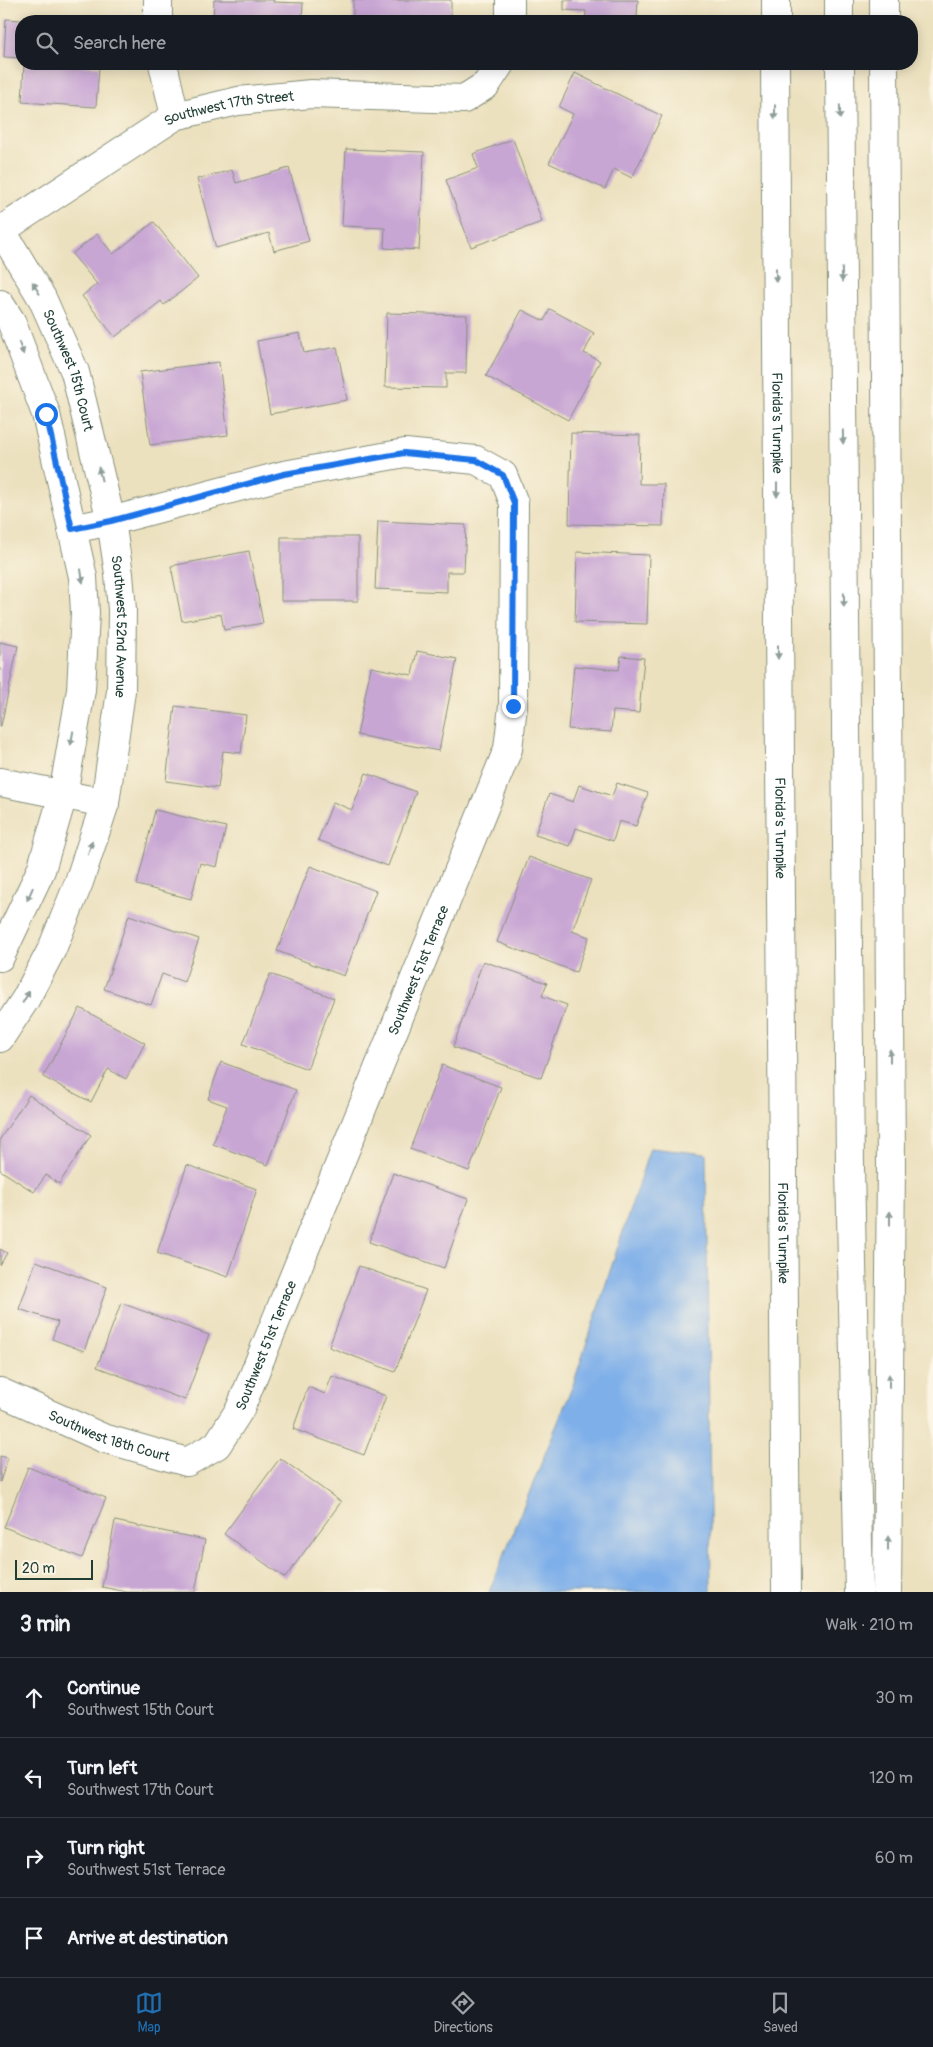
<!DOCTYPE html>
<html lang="en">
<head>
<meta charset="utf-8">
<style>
  body { margin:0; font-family:Pangolin,sans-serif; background:#242831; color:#f1f3f6 }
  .scale { position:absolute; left:15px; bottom:12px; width:78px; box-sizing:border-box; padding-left:5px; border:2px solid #1f3d34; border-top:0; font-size:14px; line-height:18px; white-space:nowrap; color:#1f3d34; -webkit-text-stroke:4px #fcf5e5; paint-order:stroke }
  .stop { position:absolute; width:15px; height:15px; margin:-11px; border:4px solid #1a73e8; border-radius:50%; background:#fff }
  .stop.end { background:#1a73e8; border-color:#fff; box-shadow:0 1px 5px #0008 }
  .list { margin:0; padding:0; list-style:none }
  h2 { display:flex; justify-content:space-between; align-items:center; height:65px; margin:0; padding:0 20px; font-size:21px }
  h2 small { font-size:16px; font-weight:400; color:#9ea1a6 }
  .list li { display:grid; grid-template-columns:32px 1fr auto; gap:15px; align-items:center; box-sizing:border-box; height:80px; padding:0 20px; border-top:1px solid #363941 }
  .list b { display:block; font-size:19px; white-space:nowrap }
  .list p { margin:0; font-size:16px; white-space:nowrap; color:#9ea1a6 }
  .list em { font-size:16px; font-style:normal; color:#9ea1a6 }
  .icon { flex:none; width:28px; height:28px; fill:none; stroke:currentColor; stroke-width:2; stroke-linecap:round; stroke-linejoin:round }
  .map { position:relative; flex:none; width:933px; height:1592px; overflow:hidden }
  .search { position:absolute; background:#171b24; box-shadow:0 2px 12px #0003; left:15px; right:15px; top:15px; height:55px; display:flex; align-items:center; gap:12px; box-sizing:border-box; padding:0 18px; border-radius:20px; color:#9ea1a6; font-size:19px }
  .sheet { height:385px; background:#171b24 }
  nav { display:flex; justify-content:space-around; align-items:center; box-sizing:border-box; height:70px; border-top:1px solid #363941; background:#171b24; font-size:14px; color:#9ea1a6 }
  nav a { display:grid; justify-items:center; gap:2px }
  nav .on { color:#1f6fb2 }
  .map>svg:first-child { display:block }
</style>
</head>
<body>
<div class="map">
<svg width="933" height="1592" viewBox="0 0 933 1592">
  <rect width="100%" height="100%" fill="#fcf5e5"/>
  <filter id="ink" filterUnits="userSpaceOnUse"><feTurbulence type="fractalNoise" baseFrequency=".02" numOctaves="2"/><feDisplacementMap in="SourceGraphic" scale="10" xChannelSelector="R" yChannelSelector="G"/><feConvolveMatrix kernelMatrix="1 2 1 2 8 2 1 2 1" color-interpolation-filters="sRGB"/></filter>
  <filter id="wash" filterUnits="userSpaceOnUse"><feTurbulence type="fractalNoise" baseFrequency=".0096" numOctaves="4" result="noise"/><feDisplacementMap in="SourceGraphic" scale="20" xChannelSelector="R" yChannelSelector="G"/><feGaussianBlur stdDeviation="1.12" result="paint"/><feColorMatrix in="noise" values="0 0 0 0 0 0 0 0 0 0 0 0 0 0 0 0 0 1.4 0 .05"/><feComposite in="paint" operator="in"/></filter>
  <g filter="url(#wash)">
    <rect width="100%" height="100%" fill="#ece1bf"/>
    <!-- water -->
    <path fill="#7eafe9" stroke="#4e768e" d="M650,1148L706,1154L711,1592H489L573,1385Z"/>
    <g id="blocks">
      <!-- building -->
      <path fill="#c8a6d4" d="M214,0H274L273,2L303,3L302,21H213Z
        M353,0H451V21H353Z
        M564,0H638L637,17L657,19V21H585L586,11L564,10Z
        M6,19L21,20V58L4,57Z
        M24,64H77V65L99,67L96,107L22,102Z
        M575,73L662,116L632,178L614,169L605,189L549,163L573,114L559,107Z
        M513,139L542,222L471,247L446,180L478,168L473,154Z
        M346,149L424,152L419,250L384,248L385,228L342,226Z
        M289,168L309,241L274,251L269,233L216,248L197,179L232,170L236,183Z
        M154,222L198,278L164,305L161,301L115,337L82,296L97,284L72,254L97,234L113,254Z
        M550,309L594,333L584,353L600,361L568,420L486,376L522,310L544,321Z
        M387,313L467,315L466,373H446V388L385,387Z
        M300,333L304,353L337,347L347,400L270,414L257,341Z
        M219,362L228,435L150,445L140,372Z
        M571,433L640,435L639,484H664L663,526L569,524Z
        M378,521L466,525L464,572H447V592L375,589Z
        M281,537H358V601H281Z
        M249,551L263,623L224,630L221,614L182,621L171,566Z
        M577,552L649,555L647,624L575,622Z
        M0,642L18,646L1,726H0Z
        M417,651L457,659L439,751L357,735L371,667L412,675Z
        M621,656L644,658L639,713L613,711L611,732L568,729L574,666L619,670Z
        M175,706L246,715L241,753L223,751L218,788L166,781Z
        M366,773L416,792L388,866L318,840L333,802L352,810Z
        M617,783L648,793L636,826L619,821L613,841L576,828L570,846L535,835L549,794L573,802L579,785L612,796Z
        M155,810L226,827L217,867L200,863L191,899L137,885Z
        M529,857L591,880L572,931L589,937L576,972L497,942Z
        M310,866L376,891L344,976L277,951Z
        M129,915L199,939L184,982L162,974L151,1005L104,989Z
        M483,961L547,983L542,996L567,1005L541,1078L453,1047Z
        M270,974L334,998L307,1069L243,1044Z
        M80,1008L145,1043L126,1079L108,1069L91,1102L43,1077Z
        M221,1062L296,1090L268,1165L213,1144L227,1106L208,1099Z
        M442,1065L501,1087L469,1171L410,1149Z
        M29,1095L91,1135L59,1184L46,1175L34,1192L0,1170V1139Z
        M187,1165L257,1189L228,1277L157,1253Z
        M393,1173L468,1199L444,1268L369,1242Z
        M0,1249L7,1253L0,1265Z
        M36,1261L107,1287L84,1351L52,1339L58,1322L19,1309Z
        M359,1266L426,1290L395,1372L329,1347Z
        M121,1303L209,1335L185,1400L97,1367Z
        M332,1376L386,1396L364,1455L293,1429L308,1387L325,1394Z
        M0,1456L8,1458L0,1482Z
        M280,1458L341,1502L285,1578L224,1534Z
        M28,1467L106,1498L82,1558L4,1527Z
        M115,1521L205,1540L195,1592H127L102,1587Z"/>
    </g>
  </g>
  <g filter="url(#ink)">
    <use href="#blocks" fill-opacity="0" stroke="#868f7a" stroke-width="1"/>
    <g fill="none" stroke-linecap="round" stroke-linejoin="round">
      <defs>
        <g id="minor">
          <path d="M158,21V0"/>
          <path d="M510,21V0"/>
          <path d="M163,64L175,116"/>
          <path id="s1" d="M0,228L42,298L75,372L111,521L119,574L122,610L121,691L105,803L79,882L52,949L25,1000L0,1038"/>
          <path id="s2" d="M0,231L175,116L238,101L311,94L464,99L486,85L500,64"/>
          <path d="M0,304L11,321L46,414L83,577L85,613L81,690L63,795L41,870L0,957"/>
          <path d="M0,782L105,803"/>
          <path id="s3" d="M0,1392L103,1438L187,1462L217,1445L240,1409L508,749L513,706L514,503L503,475L476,460L405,453L284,475L111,521L72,529"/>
        </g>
        <g id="highway">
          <path d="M839,0V21"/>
          <path d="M884,0V21"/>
          <path d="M776,21V0"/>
          <path id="s4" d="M775,64L786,1592"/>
          <path d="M840,64L850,1167L859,1592"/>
          <path d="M884,64L891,1167L887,1592"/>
        </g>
      </defs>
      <!-- minor casing -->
      <use href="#minor" stroke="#868f7a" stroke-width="30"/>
      <!-- highway casing -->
      <use href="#highway" stroke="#868f7a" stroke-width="30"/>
      <!-- minor -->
      <use href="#minor" stroke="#fff" stroke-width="28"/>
      <!-- highway -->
      <use href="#highway" stroke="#fff" stroke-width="28"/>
    </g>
    <!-- one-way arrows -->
    <defs><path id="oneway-solid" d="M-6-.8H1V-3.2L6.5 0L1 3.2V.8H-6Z" transform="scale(1.25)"/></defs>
    <g fill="#8f9e9a">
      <use href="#oneway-solid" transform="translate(775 112) rotate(90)"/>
      <use href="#oneway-solid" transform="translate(840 112) rotate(89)"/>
      <use href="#oneway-solid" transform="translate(776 275) rotate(90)"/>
      <use href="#oneway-solid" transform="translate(842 275) rotate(89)"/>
      <use href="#oneway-solid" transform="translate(36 288) rotate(-121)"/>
      <use href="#oneway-solid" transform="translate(21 348) rotate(69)"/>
      <use href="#oneway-solid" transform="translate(843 437) rotate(89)"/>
      <use href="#oneway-solid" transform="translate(100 474) rotate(-103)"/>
      <use href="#oneway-solid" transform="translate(777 490) rotate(90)"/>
      <use href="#oneway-solid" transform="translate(82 576) rotate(82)"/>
      <use href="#oneway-solid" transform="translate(844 600) rotate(89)"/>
      <use href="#oneway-solid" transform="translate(778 652) rotate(90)"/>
      <use href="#oneway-solid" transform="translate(72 738) rotate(100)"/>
      <use href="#oneway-solid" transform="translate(90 848) rotate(-72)"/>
      <use href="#oneway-solid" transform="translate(30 894) rotate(114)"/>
      <use href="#oneway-solid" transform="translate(26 997) rotate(-60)"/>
      <use href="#oneway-solid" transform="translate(890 1056) rotate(-90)"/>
      <use href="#oneway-solid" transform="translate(890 1218) rotate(-90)"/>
      <use href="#oneway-solid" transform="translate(889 1381) rotate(-90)"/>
      <use href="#oneway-solid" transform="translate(888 1543) rotate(-90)"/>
    </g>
  </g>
  <g fill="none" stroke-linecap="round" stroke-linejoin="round" filter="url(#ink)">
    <!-- route -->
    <path stroke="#1a73e8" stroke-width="6" d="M46,414L72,529L111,521L284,474L404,453L476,460L503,475L514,503L513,706"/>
  </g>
  <g text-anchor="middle" stroke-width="4" stroke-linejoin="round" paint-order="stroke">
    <!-- street labels -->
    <g font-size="14" fill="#1f3d34" stroke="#fcf5e5">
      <text dy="5" stroke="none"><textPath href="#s2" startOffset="264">Southwest 17th Street</textPath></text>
      <text dy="5" stroke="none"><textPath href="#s1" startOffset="159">Southwest 15th Court</textPath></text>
      <text dy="5" stroke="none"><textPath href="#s4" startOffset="359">Florida's Turnpike</textPath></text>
      <text dy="5" stroke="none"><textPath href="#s1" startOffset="422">Southwest 52nd Avenue</textPath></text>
      <text dy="5" stroke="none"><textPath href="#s4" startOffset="764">Florida's Turnpike</textPath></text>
      <text dy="5" stroke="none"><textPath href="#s3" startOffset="751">Southwest 51st Terrace</textPath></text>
      <text dy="5" stroke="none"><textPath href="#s4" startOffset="1169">Florida's Turnpike</textPath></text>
      <text dy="5" stroke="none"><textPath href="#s3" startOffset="346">Southwest 51st Terrace</textPath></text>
      <text dy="5" stroke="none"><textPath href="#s3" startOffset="118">Southwest 18th Court</textPath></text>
    </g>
  </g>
</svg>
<div class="scale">20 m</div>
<div class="stop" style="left:46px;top:414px"></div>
<div class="stop end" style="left:513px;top:706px"></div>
<div class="search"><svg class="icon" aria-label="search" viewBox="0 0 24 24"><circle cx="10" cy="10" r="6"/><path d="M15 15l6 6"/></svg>Search here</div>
</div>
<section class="sheet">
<h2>3 min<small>Walk · 210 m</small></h2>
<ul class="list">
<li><svg class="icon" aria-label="ahead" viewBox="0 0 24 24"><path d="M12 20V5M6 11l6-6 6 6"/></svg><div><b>Continue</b><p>Southwest 15th Court</p></div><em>30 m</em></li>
<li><svg class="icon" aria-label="left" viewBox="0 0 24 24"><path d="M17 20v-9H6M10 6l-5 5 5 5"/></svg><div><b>Turn left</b><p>Southwest 17th Court</p></div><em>120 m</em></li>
<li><svg class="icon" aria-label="right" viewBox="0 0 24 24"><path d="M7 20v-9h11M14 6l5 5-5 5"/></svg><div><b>Turn right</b><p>Southwest 51st Terrace</p></div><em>60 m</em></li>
<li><svg class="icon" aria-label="arrive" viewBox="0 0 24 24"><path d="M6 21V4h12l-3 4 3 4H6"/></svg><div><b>Arrive at destination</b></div></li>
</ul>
</section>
<nav>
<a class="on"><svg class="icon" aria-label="map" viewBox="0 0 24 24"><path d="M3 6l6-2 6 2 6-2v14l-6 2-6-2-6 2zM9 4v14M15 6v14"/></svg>Map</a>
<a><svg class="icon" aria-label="directions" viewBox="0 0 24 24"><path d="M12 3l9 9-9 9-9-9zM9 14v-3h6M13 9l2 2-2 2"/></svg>Directions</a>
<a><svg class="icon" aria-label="saved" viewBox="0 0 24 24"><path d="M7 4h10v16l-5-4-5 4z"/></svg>Saved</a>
</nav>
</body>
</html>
